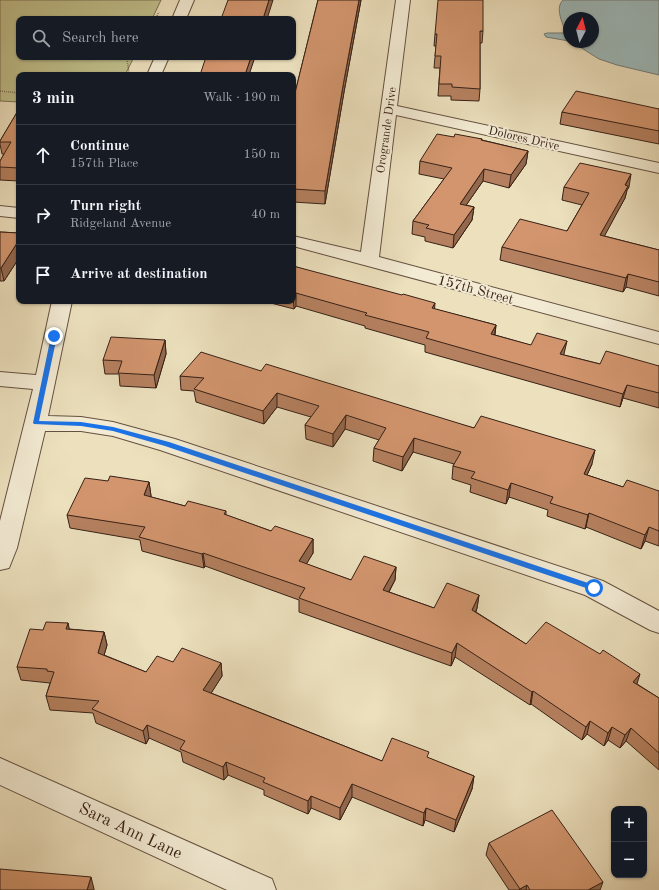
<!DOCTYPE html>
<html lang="en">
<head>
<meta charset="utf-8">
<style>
  body { margin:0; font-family:"Old Standard TT",serif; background:#20242c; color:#f1f3f6 }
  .controls { position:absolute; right:12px; bottom:12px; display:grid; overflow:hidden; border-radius:8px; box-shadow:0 1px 3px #0004 }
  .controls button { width:36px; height:36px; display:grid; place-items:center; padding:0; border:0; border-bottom:1px solid #363941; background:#171b24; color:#f1f3f6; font:20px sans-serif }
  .compass { position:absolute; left:563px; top:12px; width:36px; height:36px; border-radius:50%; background:#171b24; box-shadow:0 1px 3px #0004; rotate:7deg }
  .stop { position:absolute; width:12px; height:12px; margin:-9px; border:3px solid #1a73e8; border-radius:50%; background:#fff }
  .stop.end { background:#1a73e8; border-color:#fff; box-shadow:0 1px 4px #0008 }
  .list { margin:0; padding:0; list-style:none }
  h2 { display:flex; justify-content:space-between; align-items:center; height:52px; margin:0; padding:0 16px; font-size:17px }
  h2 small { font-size:13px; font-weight:400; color:#9ea1a6 }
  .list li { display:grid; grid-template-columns:26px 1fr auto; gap:12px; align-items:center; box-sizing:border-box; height:60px; padding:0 16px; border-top:1px solid #363941 }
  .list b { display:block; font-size:15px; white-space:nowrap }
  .list p { margin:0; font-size:13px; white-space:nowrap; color:#9ea1a6 }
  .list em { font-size:13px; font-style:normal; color:#9ea1a6 }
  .icon { flex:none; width:22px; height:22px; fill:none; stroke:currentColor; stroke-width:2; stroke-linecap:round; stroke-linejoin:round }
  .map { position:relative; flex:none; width:659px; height:890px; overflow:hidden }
  .search { position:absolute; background:#171b24; box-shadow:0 1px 3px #0004; left:16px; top:16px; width:280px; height:44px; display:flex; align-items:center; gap:10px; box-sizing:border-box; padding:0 14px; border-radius:8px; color:#9ea1a6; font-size:15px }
  .panel { position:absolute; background:#171b24; box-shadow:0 1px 3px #0004; left:16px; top:72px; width:280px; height:232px; border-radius:8px }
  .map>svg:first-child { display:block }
</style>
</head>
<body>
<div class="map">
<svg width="659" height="890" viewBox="0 0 659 890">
  <rect width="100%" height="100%" fill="#ece0bd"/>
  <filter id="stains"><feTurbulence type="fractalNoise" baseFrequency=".005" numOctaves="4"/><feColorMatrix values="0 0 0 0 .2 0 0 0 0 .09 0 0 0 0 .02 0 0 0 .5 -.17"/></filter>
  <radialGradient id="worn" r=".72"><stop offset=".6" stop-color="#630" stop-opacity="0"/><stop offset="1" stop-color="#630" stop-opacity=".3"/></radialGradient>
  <!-- green -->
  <path fill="#c0c08c" stroke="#7c7052" d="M0,0H161L152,19H19V57H134L125,75H19V102L0,101Z"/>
  <!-- water -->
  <path fill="#9dbabb" stroke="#747d79" d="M563,0H659V75L617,65L599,59L572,42H593V18H569V41L546,37L544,34L547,33H563L565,31C562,21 555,8 563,0Z"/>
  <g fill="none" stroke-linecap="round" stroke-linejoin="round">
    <defs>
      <path id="minor" d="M180,0H194L186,19H172Z
        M396,0H410L397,106L659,163V173L396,115L379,257L659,332V344L293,246V236L361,252Z
        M155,57H169L161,75H147Z
        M0,206L19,208V218L0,216Z
        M52,301H72L48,416L81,417L113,422L175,439L603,581L659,611V633L650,630L585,595L160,450L113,436L81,431H45L17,548L9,568L0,570V521L33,389L0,386V372L36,375Z
        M0,758L272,879L276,890H227L0,785Z"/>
    </defs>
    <!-- minor casing -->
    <use href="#minor" stroke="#645140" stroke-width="2"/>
    <!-- path -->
    <path stroke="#372117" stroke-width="1.5" stroke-dasharray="0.5 1.5" stroke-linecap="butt" d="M155,19L159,12
      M128,57C126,64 130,67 128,75
      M0,91L19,93"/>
    <!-- minor -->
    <use href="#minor" fill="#f3ebd4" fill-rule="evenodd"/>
  </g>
  <!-- wall -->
  <path fill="#b5805f" stroke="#372117" d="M318,0H361L344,92L325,204L293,202V101Z
    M483,31L482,43H480V89L479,101L451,100V96H438L440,68H434L436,46H434L435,34Z
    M19,109V181L0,180V161L4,154H2L0,144V141Z
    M659,109V144L560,124L562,112Z
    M454,137L482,139V140L528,151L526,164L509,188L483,181L466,205L474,207L472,220L453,248L425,241V237L412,234L413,221L444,179L419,174L420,161Z
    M564,187H629L627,190L625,198L604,236L659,250V296L626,287L623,292L500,260L502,247L567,231L582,205L562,200Z
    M0,232L19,233V258L4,281H0Z
    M293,266L434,309L496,325L495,335L564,355L600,364L659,366V408L623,398L620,407L425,352V345L365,328V326L296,306L294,309L263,301H293Z
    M165,340L166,354L156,388L120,386L119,374H105L103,360Z
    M261,371L474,428L592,464L587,475L623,487L659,491V546L645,541L641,549L586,527L585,529L547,516L548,510L509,497L506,504L470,492L471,485L452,479L453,466L454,464L413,452L402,471L373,461L374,448L379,440L345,429L333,447L306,439L305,425L311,417L277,407L264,424L196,402L194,391L181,390L180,376Z
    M108,481L149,482L151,496V497L185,506L226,511V515L271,531L313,539V553L306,564L351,580L396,567L395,580L389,592L434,608L479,595L477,608L476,612L526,644L637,684L659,698V770L626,741L620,748L608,740L604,746L587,734L582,740L531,704L530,705L455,657L451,666L299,612V600L205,566L204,568L142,551L140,540L70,528L67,515Z
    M68,623L69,629L104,632L107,645L104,655L146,672L173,662L221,663L222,676L211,693L382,761L428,758L474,776L472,789L454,832L425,820L423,826L352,797L340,820L311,808L308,814L264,795V790L228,775L224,780L183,762L181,752L149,738L146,744L96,723L93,713L50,710L46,696L50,683L21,680L17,667L43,630Z
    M489,843L600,890H509L486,855Z"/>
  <!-- shaded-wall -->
  <path fill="#93684d" stroke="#372117" d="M269,0H273L267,19H263Z
    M359,0H361L344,92L325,204V191L344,80Z
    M251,57H255L249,75H245Z
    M528,151L526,164L509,188L511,175Z
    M484,169L483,181L458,217L460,204Z
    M631,174L629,187L627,190L625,198L598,248L600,235Z
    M474,207L472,220L453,248L454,235Z
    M19,240V258L4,281L1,268Z
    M628,274L626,287L623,292L626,278Z
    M296,293V306L294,309L293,296Z
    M435,303L434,316L432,308Z
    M496,325L494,338L491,334Z
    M165,340L166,354L156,388L154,375Z
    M567,341L564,354L558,367L560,354Z
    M627,385L623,398L620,407L623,394Z
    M277,393V407L264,424L263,411Z
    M346,415L345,429L333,447V434Z
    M414,438L413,452L402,471L403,457Z
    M595,450L592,464L581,488L584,474Z
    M149,482L151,496L146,509L144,495Z
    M511,483L509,497L506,504L508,490Z
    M589,513L586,527L585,529L588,515Z
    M649,527L645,541L641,549L645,535Z
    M313,539V553L300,575L299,561Z
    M203,553L205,566L204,568L202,554Z
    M396,567L395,580L382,604L383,590Z
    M479,595L477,608L471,623L472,610Z
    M68,623L71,637L66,629Z
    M104,632L107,645L101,666L98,653Z
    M457,643L455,657L451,666L452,653Z
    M221,663L222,676L205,703L203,690Z
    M640,674L636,687L633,682Z
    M533,691L531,704L530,705L532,692Z
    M590,721L587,734L582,740L586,727Z
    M147,725L149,738L146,744L143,731Z
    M612,727L608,740L604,746L608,733Z
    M631,728L626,741L620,748L625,735Z
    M226,762L228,775L224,780L223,767Z
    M474,776L472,789L454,832L456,820Z
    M352,784V797L340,820V808Z
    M311,796V808L308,814V801Z
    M426,808L425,820L423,826L424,813Z
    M91,877L94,889V890H87Z
    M603,882L600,890H588Z
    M527,885L526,890H519L520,889Z"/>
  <!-- building -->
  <path fill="#d2956e" stroke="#372117" d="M228,0H269L263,19H221Z
    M318,0H359L344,80L325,191L293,189V101Z
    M438,0H483V31H480V89L452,87V84H439L441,56H435L437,34H435Z
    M206,57H251L245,75H200Z
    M576,91L659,109V131L562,112Z
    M19,109V168L0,167V161L11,142H0V141Z
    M437,134L454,137L455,134L482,139L481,140L528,151L511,175L484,169L460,204L474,207L454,235L426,228L429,225L413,221L452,168L420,161Z
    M580,163L631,174L625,185L628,186L600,235L659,250V282L628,274L626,278L502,247L520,219L567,231L589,193L564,187Z
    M0,232L19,233V240L1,268H0Z
    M293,266L402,295L403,294L435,303L432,308L496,325L491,334L531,345L537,333L567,341L560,354L600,364L606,351L659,366V393L627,385L623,394L426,338L429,332L365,315L367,313L296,293L293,296Z
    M111,337L165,340L154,375L118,373L122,361L103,360Z
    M201,352L261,371L266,364L474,428L481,416L595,450L584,474L623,487L627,480L659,491V531L649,527L645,535L589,513L588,515L550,503L553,497L511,483L508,490L471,478L475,472L453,466L461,452L414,438L403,457L374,448L386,428L346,415L333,434L305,425L319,406L277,393L263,411L194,389L204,378L180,376Z
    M110,476L149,482L144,495L185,506L188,501L226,511L224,514L271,531L275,526L313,539L299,561L351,580L364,556L396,567L383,590L434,608L447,583L479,595L472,610L526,644L546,622L600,654L603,650L640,674L633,682L659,698V753L631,728L625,735L612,727L608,733L590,721L586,727L533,691L532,692L457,643L452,653L299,598L305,588L203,553L202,554L139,537L145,527L67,515L85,478L108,481Z
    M46,622L68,623L66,629L104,632L98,653L146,672L157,656L173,662L182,648L221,663L203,690L382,761L392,738L429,752L427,757L474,776L456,820L426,808L424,813L352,784L340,808L311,796L308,801L263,782L265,778L226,762L223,767L180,749L185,741L147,725L143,731L92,709L99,701L46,696L54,672L47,671V669L17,667L30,629L43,630Z
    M552,810L603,882L588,890H530L527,885L520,889L489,843Z
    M0,869L91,877L87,890H0Z"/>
  <!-- route -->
  <path fill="#1a73e8" d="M54,334L57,336L39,421L81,422L113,427L169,442L597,586L598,588L594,591L592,590L165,446L113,431L81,426L34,424L33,423L51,336Z"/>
  <g text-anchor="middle" stroke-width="4" stroke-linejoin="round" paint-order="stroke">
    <!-- far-street labels -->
    <g font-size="12" fill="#372117" stroke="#f3ebd4">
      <text transform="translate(386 130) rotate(-82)" y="4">Orogrande Drive</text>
      <text transform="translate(524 138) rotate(13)" y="4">Dolores Drive</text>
    </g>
    <!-- street labels -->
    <g font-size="14" fill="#372117" stroke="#f3ebd4">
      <text transform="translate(476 289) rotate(15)" y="5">157th Street</text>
    </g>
    <!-- near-street labels -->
    <g font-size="17" fill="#372117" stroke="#f3ebd4">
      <text transform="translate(131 830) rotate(25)" y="6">Sara Ann Lane</text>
    </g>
  </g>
  <rect width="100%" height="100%" filter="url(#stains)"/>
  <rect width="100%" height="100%" fill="url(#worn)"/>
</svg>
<div class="controls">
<button>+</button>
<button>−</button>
</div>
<svg class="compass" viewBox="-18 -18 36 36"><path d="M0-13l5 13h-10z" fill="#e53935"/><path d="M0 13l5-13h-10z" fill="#9ea1a6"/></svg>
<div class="stop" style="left:594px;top:588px"></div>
<div class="stop end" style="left:54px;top:336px"></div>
<div class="search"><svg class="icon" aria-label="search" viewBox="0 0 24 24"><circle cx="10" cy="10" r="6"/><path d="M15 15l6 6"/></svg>Search here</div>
<section class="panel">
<h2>3 min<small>Walk · 190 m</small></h2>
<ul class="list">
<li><svg class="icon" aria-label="ahead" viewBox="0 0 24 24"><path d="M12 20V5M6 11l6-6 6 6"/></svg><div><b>Continue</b><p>157th Place</p></div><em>150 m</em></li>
<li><svg class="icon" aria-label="right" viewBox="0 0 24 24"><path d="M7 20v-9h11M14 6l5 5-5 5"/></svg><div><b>Turn right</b><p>Ridgeland Avenue</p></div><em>40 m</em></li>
<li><svg class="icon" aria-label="arrive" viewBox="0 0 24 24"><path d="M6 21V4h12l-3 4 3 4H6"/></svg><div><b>Arrive at destination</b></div></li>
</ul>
</section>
</div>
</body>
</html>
